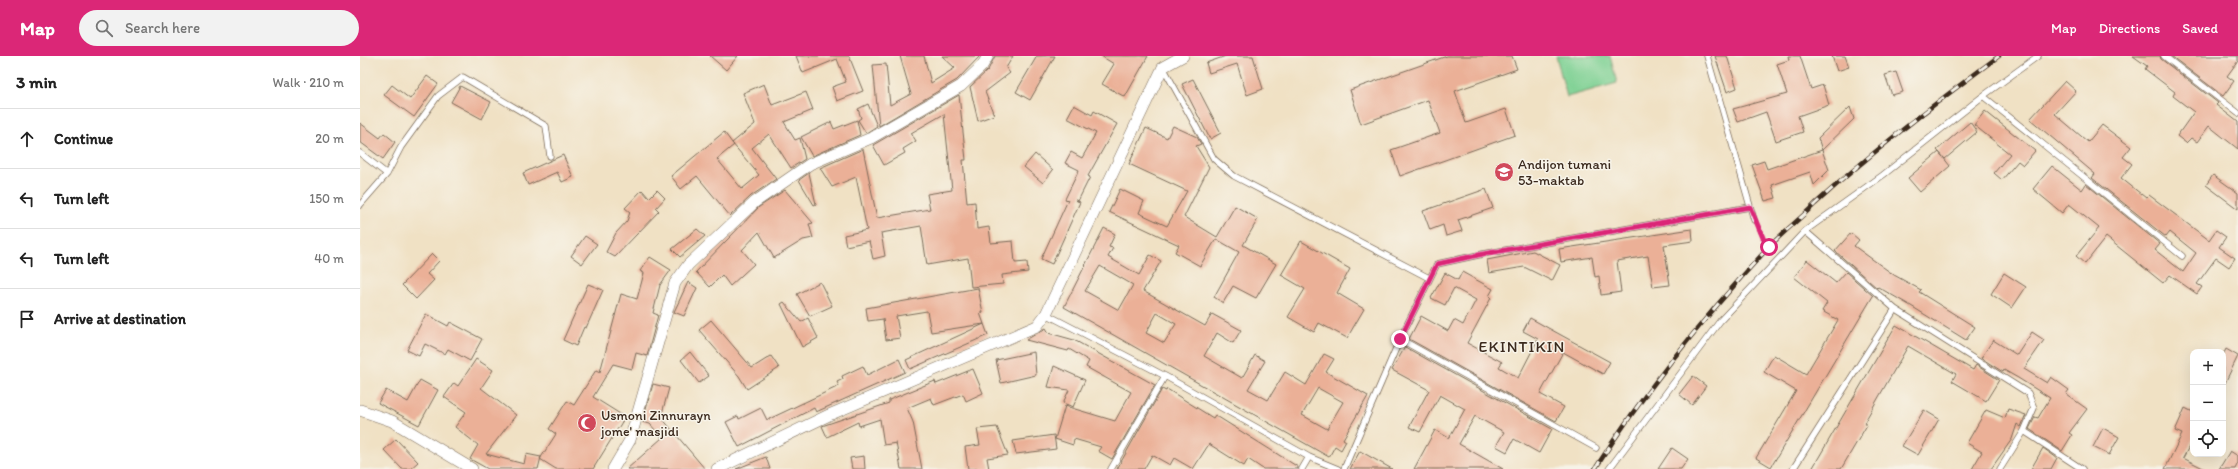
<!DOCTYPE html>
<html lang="en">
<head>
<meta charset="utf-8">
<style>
  body { margin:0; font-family:Itim,sans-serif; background:#f2f2f2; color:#222 }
  .controls { position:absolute; right:12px; bottom:12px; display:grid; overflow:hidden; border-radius:8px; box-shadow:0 4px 16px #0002 }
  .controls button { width:36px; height:36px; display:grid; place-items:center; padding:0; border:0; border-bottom:1px solid #e0e0e0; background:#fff; color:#222; font:20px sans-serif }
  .stop { position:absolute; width:12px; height:12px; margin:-9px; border:3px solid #db2777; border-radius:50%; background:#fff }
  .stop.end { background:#db2777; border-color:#fff; box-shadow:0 1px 4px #0008 }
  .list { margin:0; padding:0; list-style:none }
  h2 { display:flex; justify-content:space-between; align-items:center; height:52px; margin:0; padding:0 16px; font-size:17px }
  h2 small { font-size:13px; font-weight:400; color:#767676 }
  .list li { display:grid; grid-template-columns:26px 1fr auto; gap:12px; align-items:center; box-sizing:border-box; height:60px; padding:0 16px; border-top:1px solid #e0e0e0 }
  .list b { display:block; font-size:15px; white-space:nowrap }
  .list em { font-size:13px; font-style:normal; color:#767676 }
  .icon { flex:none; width:22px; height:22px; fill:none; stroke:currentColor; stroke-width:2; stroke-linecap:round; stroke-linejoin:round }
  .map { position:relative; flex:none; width:1878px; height:413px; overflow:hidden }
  header { display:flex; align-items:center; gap:24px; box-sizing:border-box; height:56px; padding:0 20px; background:#db2777; color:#fff }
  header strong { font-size:19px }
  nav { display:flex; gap:22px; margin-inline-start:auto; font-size:14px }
  .search { width:280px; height:36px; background:#f2f2f2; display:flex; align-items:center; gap:10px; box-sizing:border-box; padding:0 14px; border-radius:22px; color:#767676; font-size:15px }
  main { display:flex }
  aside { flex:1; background:#fff }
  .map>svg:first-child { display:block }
</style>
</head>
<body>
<header>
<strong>Map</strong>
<div class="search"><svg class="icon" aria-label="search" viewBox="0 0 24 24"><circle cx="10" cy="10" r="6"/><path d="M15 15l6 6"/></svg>Search here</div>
<nav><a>Map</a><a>Directions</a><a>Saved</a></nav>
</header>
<main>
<aside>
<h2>3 min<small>Walk · 210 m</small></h2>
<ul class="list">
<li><svg class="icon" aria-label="ahead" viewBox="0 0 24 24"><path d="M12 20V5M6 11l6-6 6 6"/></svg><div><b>Continue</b></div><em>20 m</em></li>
<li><svg class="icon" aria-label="left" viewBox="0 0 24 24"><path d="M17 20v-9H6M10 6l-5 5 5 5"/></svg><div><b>Turn left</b></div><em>150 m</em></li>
<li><svg class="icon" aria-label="left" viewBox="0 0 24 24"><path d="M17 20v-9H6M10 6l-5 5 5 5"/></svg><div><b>Turn left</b></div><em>40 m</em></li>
<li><svg class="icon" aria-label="arrive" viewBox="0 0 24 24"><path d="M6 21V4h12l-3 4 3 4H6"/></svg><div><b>Arrive at destination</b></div></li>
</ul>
</aside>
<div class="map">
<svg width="1878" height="413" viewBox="0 0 1878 413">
  <rect width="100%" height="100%" fill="#f7f3e8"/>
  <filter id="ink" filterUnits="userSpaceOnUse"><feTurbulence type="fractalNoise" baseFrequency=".025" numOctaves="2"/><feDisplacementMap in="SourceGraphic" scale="8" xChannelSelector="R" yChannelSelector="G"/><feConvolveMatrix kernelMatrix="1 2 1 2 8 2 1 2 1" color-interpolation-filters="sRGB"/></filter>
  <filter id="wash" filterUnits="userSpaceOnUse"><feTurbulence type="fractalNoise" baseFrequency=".012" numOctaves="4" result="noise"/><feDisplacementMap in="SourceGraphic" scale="16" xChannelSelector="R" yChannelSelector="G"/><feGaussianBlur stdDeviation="0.9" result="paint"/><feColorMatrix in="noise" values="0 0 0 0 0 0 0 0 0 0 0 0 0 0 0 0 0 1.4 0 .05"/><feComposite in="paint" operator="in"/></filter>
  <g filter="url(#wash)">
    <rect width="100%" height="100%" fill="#f0e1c4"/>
    <!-- green -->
    <path fill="#7cd092" stroke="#5c7d58" d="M1196,0H1250L1257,27L1207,41Z"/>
    <g id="blocks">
      <!-- building -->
      <path fill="#ebb097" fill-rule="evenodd" d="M350,0H378L366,14Z
        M436,0H489L503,35L477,45L472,31L486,26L477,3L443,17Z
        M540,0H564L571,27L595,12L582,0H620L597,24L519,70L513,9L526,8L530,49L551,38Z
        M635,0H653L646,12L650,17L625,36L634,59L618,65L610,31L628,14Z
        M677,0H695L670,44L656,36Z
        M741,0H788L765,41L742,28L754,8Z
        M866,0H893L903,33L887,39L877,8L849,17L846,7Z
        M1087,0H1152L1157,13L1095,35L1106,67L1146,53L1155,79L1040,120L1031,94L1080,77L1068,44L1001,68L990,34Z
        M1355,0H1367L1377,32L1367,36Z
        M1428,0H1440L1451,33L1463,29L1469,49L1438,60L1443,76L1416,85L1406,56L1378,66L1373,53L1427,38L1417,8L1429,4Z
        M1472,0H1485L1489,11L1477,15Z
        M1773,0H1800L1801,3L1858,47L1856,49L1878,66V93L1849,70L1837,86L1831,82L1826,87L1817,80L1834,56L1813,40L1815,36L1785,13L1787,10Z
        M1811,0H1878V5L1867,20L1874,25L1863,40Z
        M1536,16L1543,36L1532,39L1525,19Z
        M67,20L78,28L54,61L24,39L32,29L50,43Z
        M833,23L861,77L850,83L822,28Z
        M1705,25L1716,35L1695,58L1728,86L1742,69L1771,91L1763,101L1772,108L1761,122L1786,142L1789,139L1849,184L1856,174L1866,181L1859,191L1875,202L1869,211L1856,202L1837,228L1842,231L1837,238L1810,219L1803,227L1746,181L1725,208L1716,200L1739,172L1709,148L1702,157L1673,133L1692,110L1722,134L1726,128L1800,188L1795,194L1823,216L1836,197L1810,176L1806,181L1732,122L1735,118L1670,63Z
        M404,28L412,49L446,36L453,54L424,66L435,84L440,82L445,103L431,112L409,78L392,92L416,123L391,140L370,160L337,120L321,133L311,120L364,76L372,87L395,68L383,37ZM372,87L399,119L382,133L357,103L374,89Z
        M100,30L131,46L122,63L91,46Z
        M599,39L606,104H603L607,147L615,146L617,173L629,171L631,187L653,185L655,207L667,206L668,216L642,219L643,228L611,231L608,202L567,209L561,170L521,177L525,200L513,203L509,185L486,190L484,179L507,174L496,121L472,131L460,112L503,93L517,162L570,153L567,138L592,134L584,58L551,77L556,85L543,93L545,97L524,109L513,89Z
        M508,48L517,70L506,77L498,64L501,62L498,53Z
        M714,49L732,59L734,55L757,68L728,120L730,121L718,145L715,144L720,146L692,208L681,203L708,144L705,143L719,114L705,107L711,96L722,102L736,77L707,62Z
        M1490,51L1494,63L1462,94L1458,82Z
        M1625,55L1675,95L1663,109L1658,105L1642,124L1634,117L1650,98L1614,69Z
        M497,64L500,79L452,100L441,81L471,66L474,73Z
        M1610,66L1617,76L1585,103L1577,94Z
        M0,67L20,82L24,77L35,86L23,103L0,86Z
        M813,70L837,81L841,88L836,90L849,111L824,161L857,181L875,150L898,163L883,189L916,208L896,242L873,230L863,247L854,241L879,196L856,183L840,210L815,196L819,189L749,156L760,133L784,145L779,157L807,170L827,135L769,108L786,72L807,82Z
        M1462,94L1469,114L1454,129L1450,116L1412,129L1416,142L1405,145L1392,109L1404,105L1407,113Z
        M1579,96L1590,110L1560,136L1548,122Z
        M675,98L693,114L683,127L664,111Z
        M203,99L213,121L202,126L197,116L168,129L163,117Z
        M449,117L456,148L454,149L439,124Z
        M1853,119L1878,137V153L1846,129Z
        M1126,133L1133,152L1098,164L1102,175L1086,180L1083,169L1070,174L1063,155Z
        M282,134L289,142L297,134L305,142L296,152L299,155L255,201L246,196L256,177L267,165L270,156L265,152Z
        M425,134L453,167L449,168L453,182L443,184L414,202L399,176L382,194L394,208L370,230L362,219L350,231L336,216L399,151Z
        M744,172L755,178L749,191L753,192L748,201L779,219L790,199L801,205L783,235L845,270L852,258L881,274L873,287L857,277L844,300L882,322L895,299L905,305L888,333L908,344L925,316L946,329L964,298L974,303L966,316L1008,340L983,383L986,385L981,394L975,390L969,401L704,251ZM740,210L773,229L759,254L725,235ZM797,257L816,268L804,287L786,277ZM958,332L983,346L967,373L942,359Z
        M337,173L345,180L320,201L312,193Z
        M1332,173L1333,185L1304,189L1310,229L1293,231L1288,200L1257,205L1261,236L1241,239L1239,220L1235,221L1232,201L1201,206L1199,193Z
        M1491,177L1499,184L1494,190L1534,219L1561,234L1559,236L1615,271L1606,284L1551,250L1518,231L1517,232L1475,195Z
        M225,180L237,188L222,208L211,200Z
        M941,185L990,213L977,237L1004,253L987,282L959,267L954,276L928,261L945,233L921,219Z
        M1173,195L1200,209L1192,225L1164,211L1129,217L1127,204Z
        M72,198L79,205L67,218L74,224L56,243L42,229Z
        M290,201L311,214L300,229L293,257L298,259L287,300L276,297L272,313L253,308L233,341L265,361L233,413H196L180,403L196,378L189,373L207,345L214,349L236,314L240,316L261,238L277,243L284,217L280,215Z
        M1447,204L1476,227L1486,216L1513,240L1411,411L1396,402L1436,335L1404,316L1414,299L1446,318L1478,264L1462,255L1467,247L1434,221Z
        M1102,216L1133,233L1129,240L1131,242L1107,287L1142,306L1139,311L1158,322L1178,283L1163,275L1170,262L1250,306L1243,318L1203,296L1180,338L1204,351L1196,365L1049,283L1061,260L1088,275L1094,264L1103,269L1116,244L1094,232L1085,249L1071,242L1085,217L1098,224Z
        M1644,217L1666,231L1652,252L1631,238Z
        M328,226L337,232L324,260L314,256Z
        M460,226L472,250L450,260L437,238Z
        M228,228L243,234L226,272L224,271L216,290L203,284Z
        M618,232L623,257H620L624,268L571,276L567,255L536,260L540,282L526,284L523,263L508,265L506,252Z
        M424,246L441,266L448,262L458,282L442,291L421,248Z
        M66,258L88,270L90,266L122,283L110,305L88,293L85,298L65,288L59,300L47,294Z
        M351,264L392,312L411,300L419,312L387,333L379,320L339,274Z
        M624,268L628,279L550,313L546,304Z
        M1536,269L1613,314L1616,309L1639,324L1626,345L1592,325L1596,318L1548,290L1504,367L1507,369L1481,413H1452Z
        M686,272L689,277L714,284L795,329L752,403L738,395L741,391L714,383L713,389L695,383L705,350L755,365L771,336L726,311L729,305L709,293L708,295L666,284Z
        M1672,276L1684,284L1664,313L1687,327L1691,321L1709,334L1706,338L1727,353L1709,377L1712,379L1702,395L1669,373L1675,361L1678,362L1690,342L1658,322L1644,314L1643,316L1621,302L1633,284L1657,299Z
        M1045,291L1192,373L1179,397L1154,383L1147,396L1136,390L1144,376L1115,360L1099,388L1143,413H1054L1075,374L1089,382L1105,353L1080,339L1060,376L1049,371L1069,334L1032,314Z
        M1866,293L1878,300L1863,331V299Z
        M330,296L349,320L339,327L321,304Z
        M674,296L676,319L641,327L636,304Z
        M116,303L133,314L121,332L156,359L126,398L164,408L166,398L181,401L178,413H128L110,403L118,389L95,371L106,356L84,341L94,327L98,330Z
        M539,303L545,316L456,356L454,352L379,391L366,366L378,360L379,363L401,352L407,364L479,330L477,326L483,323L482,320L503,310L507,319Z
        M694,310L725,324L713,351L703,347L709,334L688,331Z
        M613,313L623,337L606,345L603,338L574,349L571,342L547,352L553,366L562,413H541L536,387L524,389L520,363L499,370L498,366L467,381L462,370L529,347V344L575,325L576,328Z
        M1333,320L1346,330L1332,349L1319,338Z
        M60,324L78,334L59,369L18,347L26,334L48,346Z
        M293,328L309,332L301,361L345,413H267L302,382L290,368L282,366Z
        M802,333L806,335L807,333L853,362L855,359L938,411V413H903L888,403L884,410L849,388L833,413L814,402L810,409L792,399L784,413H757Z
        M1825,352L1833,356V383L1823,402L1845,413H1805L1822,378L1815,375Z
        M1648,353L1666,359L1661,371L1657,368L1652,383L1631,413H1612L1622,396L1607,387L1626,354L1645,362Z
        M1564,354L1579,363L1558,399L1542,390Z
        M637,371L648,399L627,402L629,413H608L605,391L620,389L617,373Z
        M1743,372L1759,381L1749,399L1733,391Z
        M694,379L696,393L656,398L653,385Z
        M36,383L58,406L50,413H42L24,394Z
        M1312,392L1328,403L1321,413H1298Z
        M1683,392L1697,402L1691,413H1671Z
        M1000,395L1032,413H990Z
        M1870,395L1878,400V407L1875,413H1859Z
        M504,400L505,413H492L490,402Z
        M406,401L410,413H376Z"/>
    </g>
  </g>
  <g filter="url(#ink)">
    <use href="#blocks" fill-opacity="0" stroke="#7a6a58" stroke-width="1"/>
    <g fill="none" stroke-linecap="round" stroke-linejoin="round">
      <defs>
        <path id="lane" d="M1347,0L1394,164
          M1804,0L1878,57
          M803,11L854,103L874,120L1069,222
          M1623,40L1678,0
          M0,97L27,118
          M0,149L27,118L41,91L78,40L103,21L186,70L190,100
          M1445,175L1523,119L1623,40L1822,200
          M686,258L805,320L949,401L978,413
          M1040,283L1236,392
          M1664,375L1722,413
          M751,413L805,320
          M942,413L949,401
          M984,413L1040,283L1077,208L1123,198L1390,151
          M1249,413L1360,265L1445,175L1535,253
          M1433,413L1535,253L1668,337L1674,352L1664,375L1640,413"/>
        <path id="street" d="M0,354L32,365L112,413
          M253,413L270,384L315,227L328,209L395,146L450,108L511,82L601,30L622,10L628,0
          M357,413L469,359L677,270L686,258L803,11L823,0"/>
      </defs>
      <!-- lane casing -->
      <use href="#lane" stroke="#7a6a58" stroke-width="7"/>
      <!-- street casing -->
      <use href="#street" stroke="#7a6a58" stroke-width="12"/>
      <!-- path -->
      <path stroke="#7a6a58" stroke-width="2.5" stroke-dasharray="1 3" stroke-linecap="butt" d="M1398,172L1404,184L1414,196"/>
      <!-- lane -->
      <use href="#lane" stroke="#fff" stroke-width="5.5"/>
      <!-- street -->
      <use href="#street" stroke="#fff" stroke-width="11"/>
      <defs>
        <path id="rail" d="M1235,413C1285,334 1345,260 1408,192C1423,176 1440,163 1455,148C1513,95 1575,47 1639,0"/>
      </defs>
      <!-- rail casing -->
      <use href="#rail" stroke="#3b2a1e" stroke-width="4.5"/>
      <!-- rail -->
      <use href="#rail" stroke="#f7f3e8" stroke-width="3" stroke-dasharray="9" stroke-linecap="butt"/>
    </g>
  </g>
  <g fill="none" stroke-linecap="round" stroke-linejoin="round" filter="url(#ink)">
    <!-- route -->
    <path stroke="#db2777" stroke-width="5" d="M1040,283L1077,208L1123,198L1390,151L1404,184L1409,191"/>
  </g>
  <!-- icons -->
  <defs>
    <symbol id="school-disc" viewBox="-11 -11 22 22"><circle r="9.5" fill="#d1495b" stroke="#f7f3e8"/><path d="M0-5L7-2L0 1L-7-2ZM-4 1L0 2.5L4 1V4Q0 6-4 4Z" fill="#fff"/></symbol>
    <symbol id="mosque-disc" viewBox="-11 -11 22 22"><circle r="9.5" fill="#d1495b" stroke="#f7f3e8"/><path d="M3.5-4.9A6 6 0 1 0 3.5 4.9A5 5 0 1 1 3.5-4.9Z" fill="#fff"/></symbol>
  </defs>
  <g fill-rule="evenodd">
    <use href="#school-disc" x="1133" y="105" width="22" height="22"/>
    <use href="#mosque-disc" x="216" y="356" width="22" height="22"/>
  </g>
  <g text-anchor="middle" stroke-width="3" stroke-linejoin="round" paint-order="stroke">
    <!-- poi labels -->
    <g font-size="14" fill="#3b2a1e" stroke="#f7f3e8" text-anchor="start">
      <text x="1158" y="113">Andijon tumani<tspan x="1158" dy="16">53-maktab</tspan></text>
      <text x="241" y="364">Usmoni Zinnurayn<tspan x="241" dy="16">jome' masjidi</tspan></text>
    </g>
    <!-- quarter labels -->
    <g font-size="16" letter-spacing="1" fill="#3b2a1e" stroke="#f7f3e8">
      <text x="1162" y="296">EKINTIKIN</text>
    </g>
  </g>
</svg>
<div class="controls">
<button>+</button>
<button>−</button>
<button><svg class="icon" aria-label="locate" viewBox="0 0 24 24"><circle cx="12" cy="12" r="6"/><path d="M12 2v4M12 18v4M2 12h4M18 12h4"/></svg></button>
</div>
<div class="stop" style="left:1409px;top:191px"></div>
<div class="stop end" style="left:1040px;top:283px"></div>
</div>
</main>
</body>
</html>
